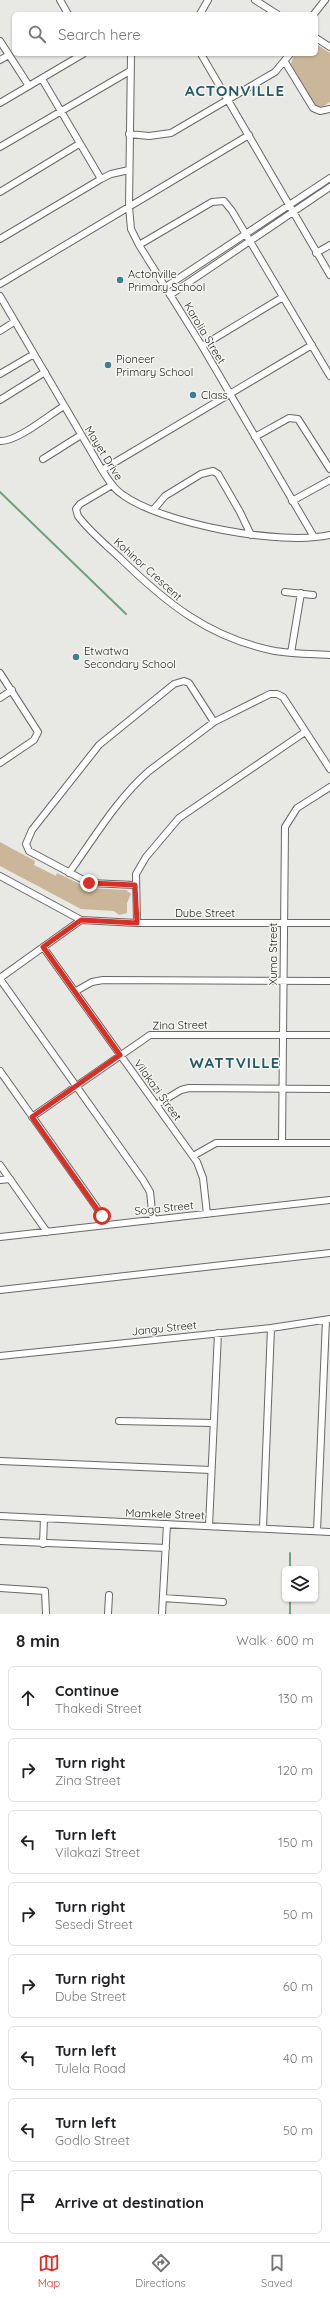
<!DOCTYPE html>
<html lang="en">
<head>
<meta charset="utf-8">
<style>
  body { margin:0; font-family:Quicksand,sans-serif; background:#f2f2f2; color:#202124 }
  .controls { position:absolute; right:12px; bottom:12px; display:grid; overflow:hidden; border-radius:6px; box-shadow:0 1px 3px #0004 }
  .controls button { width:36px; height:36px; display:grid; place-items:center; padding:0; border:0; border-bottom:1px solid #e0e0e0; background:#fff; color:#202124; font:20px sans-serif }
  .stop { position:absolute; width:12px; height:12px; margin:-9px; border:3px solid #d93025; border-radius:50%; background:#fff }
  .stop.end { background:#d93025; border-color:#fff; box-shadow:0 1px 4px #0008 }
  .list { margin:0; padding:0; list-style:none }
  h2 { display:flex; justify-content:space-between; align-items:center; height:52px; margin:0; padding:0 16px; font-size:17px }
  h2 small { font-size:13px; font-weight:400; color:#757577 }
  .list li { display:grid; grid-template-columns:26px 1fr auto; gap:12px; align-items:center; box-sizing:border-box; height:64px; margin:0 8px 8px; padding:0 8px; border:1px solid #e0e0e0; border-radius:6px }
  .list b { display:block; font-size:15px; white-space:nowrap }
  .list p { margin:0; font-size:13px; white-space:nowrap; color:#757577 }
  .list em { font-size:13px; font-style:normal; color:#757577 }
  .icon { flex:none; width:22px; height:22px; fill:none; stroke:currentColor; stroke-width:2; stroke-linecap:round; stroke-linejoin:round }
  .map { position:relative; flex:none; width:330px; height:1614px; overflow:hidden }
  .search { position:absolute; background:#fff; box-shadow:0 1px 3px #0004; left:12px; right:12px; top:12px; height:44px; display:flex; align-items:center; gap:10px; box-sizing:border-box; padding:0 14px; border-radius:6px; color:#757577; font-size:15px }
  .sheet { height:628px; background:#fff }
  nav { display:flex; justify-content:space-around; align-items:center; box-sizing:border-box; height:56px; border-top:1px solid #e0e0e0; background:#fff; font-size:11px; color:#757577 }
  nav a { display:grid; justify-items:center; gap:2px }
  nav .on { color:#d93025 }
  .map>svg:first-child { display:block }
</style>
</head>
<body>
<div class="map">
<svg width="330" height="1614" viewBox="0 0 330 1614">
  <rect width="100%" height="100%" fill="#e8e8e5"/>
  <!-- green -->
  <path fill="#cbb699" d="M316,44L330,53V102L322,107L315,105L291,64L294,54H316Z
    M0,842L35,861L34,865L56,876L57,873L88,888L126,890L131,894L127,903V913L119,915L114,911L81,909L0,866Z"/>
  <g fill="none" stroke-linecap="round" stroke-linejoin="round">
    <!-- stream -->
    <path stroke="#6da17f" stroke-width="2" d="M0,492L126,614
      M290,1553V1569
      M290,1599V1614"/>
    <defs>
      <path id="minor" d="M60,0L68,14
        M255,0L277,14
        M200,14L208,0
        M314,14L325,0
        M316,38L330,47
        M0,41L29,86
        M131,54L129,207L131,229L139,245L202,346L314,537
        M201,54L330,275
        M0,60L9,55
        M285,62L313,108L320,111L330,109
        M42,79L101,179
        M0,103L83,54
        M129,134L149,136L171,133L275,72L290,54
        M0,147L130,71
        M0,192L79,144
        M0,239L101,179L111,174L129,170
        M139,245L212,202L224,201L232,211L330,376
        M316,253L330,245
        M0,284L249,135
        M164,288L330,178
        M170,295L330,187
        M0,296L102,470C108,479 113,489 123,495C163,524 281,546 330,535
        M0,331L14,322
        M202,346L283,297
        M0,374L34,354
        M0,400L45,372
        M255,437L289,418L298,419L330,469
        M0,441C17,442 49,415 64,406
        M43,459L81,435
        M102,470L312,345
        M112,485L80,504L76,509L78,516C90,532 105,544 119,557C166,603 209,638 275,651C293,654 312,654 330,655
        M292,501L330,480
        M154,509L165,496L201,474L213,471L218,474L240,512L251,535
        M285,592L313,595
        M291,653L301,593
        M0,673L38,732L34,740L0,763
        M0,698L12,690
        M69,873C94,838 117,799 149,771L214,722L270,694H277L283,697L330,769
        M0,876L81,920L137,923H330
        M135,885L89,883L29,851L26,844L32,830L99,745L174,684L184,681L189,683L214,722
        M137,923L136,874L146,857L179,818L305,732
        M43,947L197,1162L203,1178L207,1214
        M0,978L81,920
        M0,979L143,1180L150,1192L153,1220
        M76,991L92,982L103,980L330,981
        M0,1071L95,1205L107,1225
        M156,1105L181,1090L189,1088L330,1089
        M32,1117L150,1035H330
        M282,1143L285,827L297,808L330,787
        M193,1156L216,1143H330
        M0,1165L47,1232
        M0,1180L10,1179
        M0,1237L330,1200
        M0,1290L330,1253
        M0,1356L271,1328L330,1319
        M119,1421L213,1423
        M0,1461L211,1470
        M0,1516L330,1532
        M209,1526L218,1333
        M263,1528L271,1328
        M317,1531L326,1320
        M0,1541L166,1548
        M43,1544L44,1518
        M0,1588L45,1591L46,1614
        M163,1598L223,1602
        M108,1614L109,1595
        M162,1614L167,1524"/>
    </defs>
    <!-- minor casing -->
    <use href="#minor" stroke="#686866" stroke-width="8"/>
    <!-- minor -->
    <use href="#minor" stroke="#fff" stroke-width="6"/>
  </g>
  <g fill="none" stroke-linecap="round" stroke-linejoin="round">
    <!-- route -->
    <path stroke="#d93025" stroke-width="5" d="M89,883L135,885L137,923L81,920L43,947L120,1055L32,1117L102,1216"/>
  </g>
  <!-- markers -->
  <g fill="#3d8090" stroke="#f5f6f2" stroke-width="1.5">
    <circle cx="120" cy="280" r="4"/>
    <circle cx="108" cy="365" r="4"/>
    <circle cx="193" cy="395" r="4"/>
    <circle cx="76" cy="657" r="4"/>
  </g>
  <g text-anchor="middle" stroke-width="3" stroke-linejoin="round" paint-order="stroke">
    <!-- poi labels -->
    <g font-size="11" fill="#1f1f1e" stroke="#f5f6f2" text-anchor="start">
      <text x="128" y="278">Actonville<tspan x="128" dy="13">Primary School</tspan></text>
      <text x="116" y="363">Pioneer<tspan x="116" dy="13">Primary School</tspan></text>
      <text x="201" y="399">Class</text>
      <text x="84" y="655">Etwatwa<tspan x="84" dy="13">Secondary School</tspan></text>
    </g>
    <!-- street labels -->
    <g font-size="11" fill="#1f1f1e" stroke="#f5f6f2">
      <text transform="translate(205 333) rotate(59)" y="4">Karolia Street</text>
      <text transform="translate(104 453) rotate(58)" y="4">Mayet Drive</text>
      <text transform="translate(148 569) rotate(42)" y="4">Kohinor Crescent</text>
      <text x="205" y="917">Dube Street</text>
      <text transform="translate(273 954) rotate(-90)" y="4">Xuma Street</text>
      <text transform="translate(180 1025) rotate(-1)" y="4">Zina Street</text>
      <text transform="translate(158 1090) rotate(54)" y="4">Vilakazi Street</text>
      <text transform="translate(164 1208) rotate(-6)" y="4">Soga Street</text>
      <text transform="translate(164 1328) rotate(-6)" y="4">Jangu Street</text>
      <text transform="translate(165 1514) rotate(2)" y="4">Mamkele Street</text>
    </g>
    <!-- district labels -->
    <g font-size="15" font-weight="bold" letter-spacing="1" fill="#245a66" stroke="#f5f6f2">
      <text x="235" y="96">ACTONVILLE</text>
      <text x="235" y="1068">WATTVILLE</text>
    </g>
  </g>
</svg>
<div class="controls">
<button><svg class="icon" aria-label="layers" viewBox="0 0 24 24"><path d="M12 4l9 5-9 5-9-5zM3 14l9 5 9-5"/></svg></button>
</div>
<div class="stop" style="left:102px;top:1216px"></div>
<div class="stop end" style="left:89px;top:883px"></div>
<div class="search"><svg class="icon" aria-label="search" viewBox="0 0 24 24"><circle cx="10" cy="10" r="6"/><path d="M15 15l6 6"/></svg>Search here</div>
</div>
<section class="sheet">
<h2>8 min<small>Walk · 600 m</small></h2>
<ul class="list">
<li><svg class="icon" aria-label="ahead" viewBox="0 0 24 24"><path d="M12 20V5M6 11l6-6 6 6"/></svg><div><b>Continue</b><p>Thakedi Street</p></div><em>130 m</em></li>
<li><svg class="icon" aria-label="right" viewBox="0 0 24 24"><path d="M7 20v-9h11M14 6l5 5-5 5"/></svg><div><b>Turn right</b><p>Zina Street</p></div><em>120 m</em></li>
<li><svg class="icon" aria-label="left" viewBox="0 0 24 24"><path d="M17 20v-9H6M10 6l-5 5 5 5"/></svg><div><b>Turn left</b><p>Vilakazi Street</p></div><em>150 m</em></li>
<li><svg class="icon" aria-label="right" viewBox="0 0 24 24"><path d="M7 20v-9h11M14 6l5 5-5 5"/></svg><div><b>Turn right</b><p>Sesedi Street</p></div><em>50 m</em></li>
<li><svg class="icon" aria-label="right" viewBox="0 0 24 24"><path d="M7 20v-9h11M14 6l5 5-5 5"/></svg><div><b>Turn right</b><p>Dube Street</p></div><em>60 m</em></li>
<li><svg class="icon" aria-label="left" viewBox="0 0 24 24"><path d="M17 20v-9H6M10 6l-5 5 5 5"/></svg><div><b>Turn left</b><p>Tulela Road</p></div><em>40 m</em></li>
<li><svg class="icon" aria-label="left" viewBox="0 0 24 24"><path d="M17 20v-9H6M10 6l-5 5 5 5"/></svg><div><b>Turn left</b><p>Godlo Street</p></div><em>50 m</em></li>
<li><svg class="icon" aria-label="arrive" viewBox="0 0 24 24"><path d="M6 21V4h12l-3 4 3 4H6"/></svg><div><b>Arrive at destination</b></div></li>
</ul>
</section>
<nav>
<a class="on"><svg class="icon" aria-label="map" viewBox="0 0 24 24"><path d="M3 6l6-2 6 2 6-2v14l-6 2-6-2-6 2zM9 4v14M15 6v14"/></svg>Map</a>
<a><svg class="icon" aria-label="directions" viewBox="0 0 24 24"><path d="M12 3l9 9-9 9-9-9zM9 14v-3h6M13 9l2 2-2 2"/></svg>Directions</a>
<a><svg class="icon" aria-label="saved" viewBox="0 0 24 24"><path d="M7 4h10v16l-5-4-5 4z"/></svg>Saved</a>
</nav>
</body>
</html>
